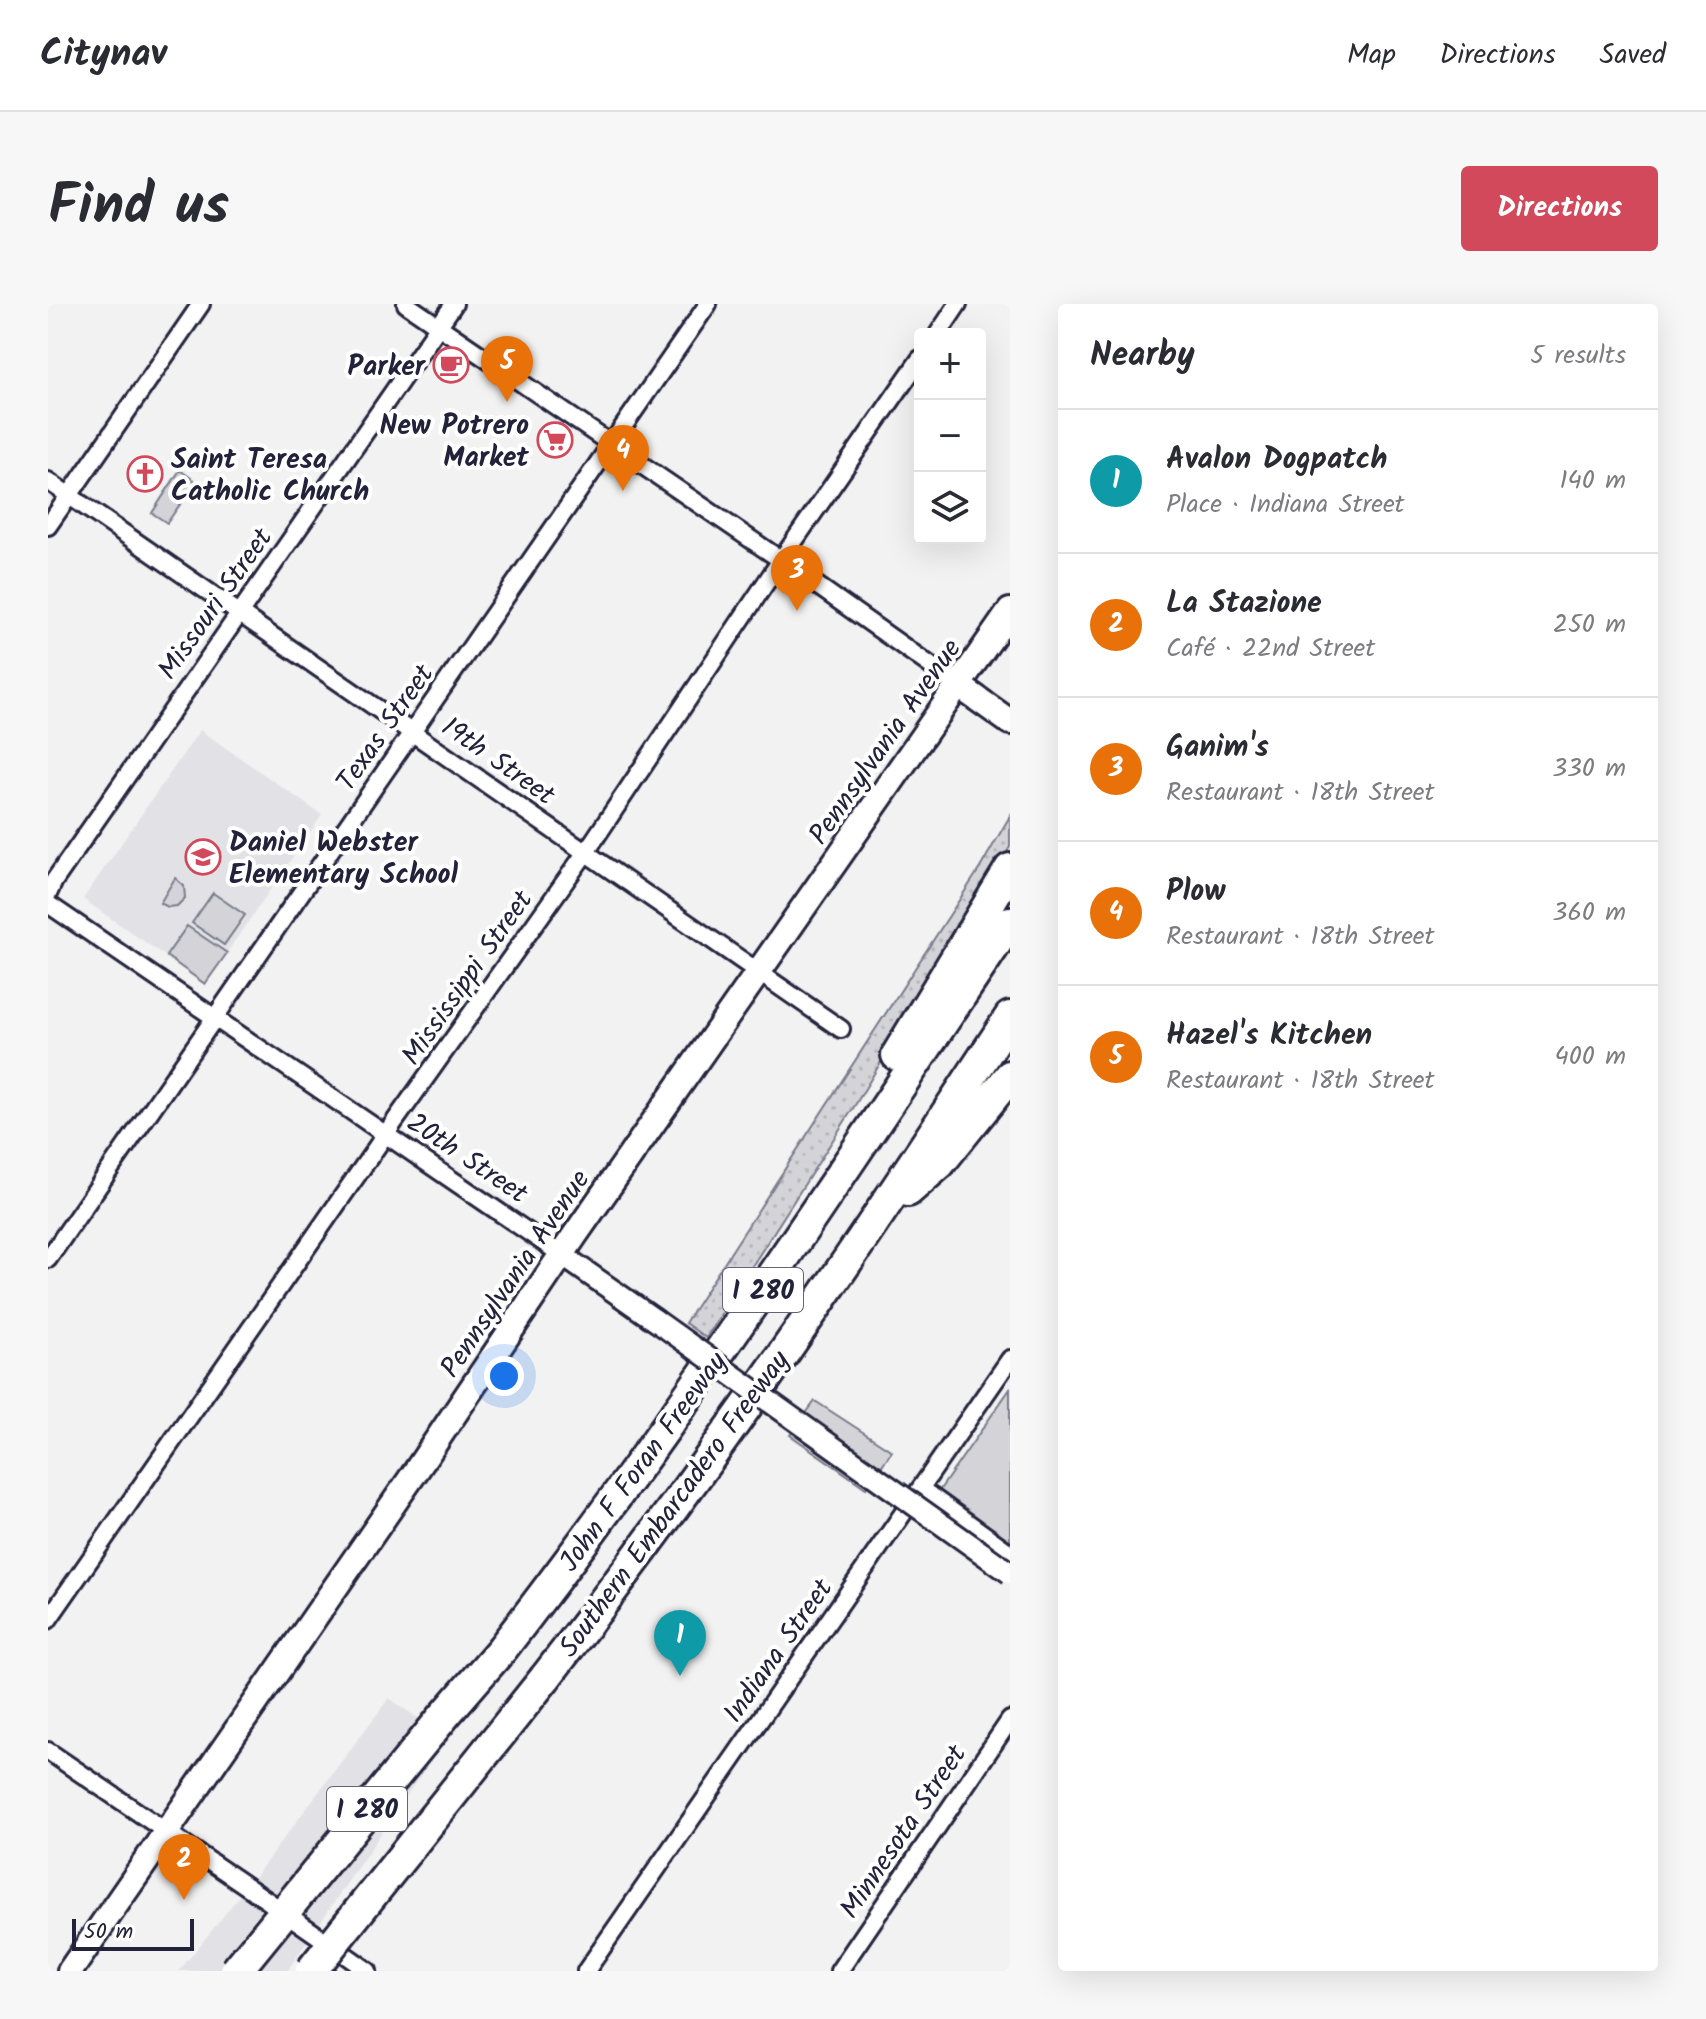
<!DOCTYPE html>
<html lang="en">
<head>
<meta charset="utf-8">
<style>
  body { margin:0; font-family:Kalam,sans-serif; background:#f7f7f7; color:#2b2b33 }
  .controls { position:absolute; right:24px; top:24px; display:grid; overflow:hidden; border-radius:8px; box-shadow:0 8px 32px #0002 }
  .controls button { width:72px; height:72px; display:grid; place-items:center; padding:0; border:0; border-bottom:2px solid #e1e1e2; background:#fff; color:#2b2b33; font:40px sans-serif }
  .scale { position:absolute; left:24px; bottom:20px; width:122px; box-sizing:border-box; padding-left:8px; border:4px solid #22223b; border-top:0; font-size:22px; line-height:28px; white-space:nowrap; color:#22223b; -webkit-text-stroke:6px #fff; paint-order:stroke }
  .you { position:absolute; left:456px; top:1072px; width:28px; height:28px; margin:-20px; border:6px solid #fff; border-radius:50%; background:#1a73e8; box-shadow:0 0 0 12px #1a73e833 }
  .badge { display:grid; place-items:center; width:52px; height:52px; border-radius:50%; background:#d1495b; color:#fff; font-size:26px; font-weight:700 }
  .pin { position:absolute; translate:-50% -66px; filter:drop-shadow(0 2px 4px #0008) }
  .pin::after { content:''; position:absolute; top:42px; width:28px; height:24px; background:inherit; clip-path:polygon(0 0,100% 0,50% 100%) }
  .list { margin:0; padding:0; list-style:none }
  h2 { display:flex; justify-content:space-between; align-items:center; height:104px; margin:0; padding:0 32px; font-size:34px }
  h2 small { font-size:26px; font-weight:400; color:#7c7c81 }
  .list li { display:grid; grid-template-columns:52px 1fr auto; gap:24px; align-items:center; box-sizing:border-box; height:144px; padding:0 32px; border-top:2px solid #e1e1e2 }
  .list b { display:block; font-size:30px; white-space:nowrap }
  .list p { margin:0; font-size:26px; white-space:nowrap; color:#7c7c81 }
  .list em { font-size:26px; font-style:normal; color:#7c7c81 }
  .icon { flex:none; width:44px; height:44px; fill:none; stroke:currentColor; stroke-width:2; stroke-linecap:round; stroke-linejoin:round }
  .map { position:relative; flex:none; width:962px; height:1667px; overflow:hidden; border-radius:8px }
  header { display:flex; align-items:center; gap:48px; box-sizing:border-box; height:112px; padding:0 40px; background:#fff; border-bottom:2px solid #e1e1e2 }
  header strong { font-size:38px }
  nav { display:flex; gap:44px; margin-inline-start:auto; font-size:28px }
  .intro { display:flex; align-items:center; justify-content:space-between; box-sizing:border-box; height:192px; padding:0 48px }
  h1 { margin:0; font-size:56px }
  .button { padding:20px 36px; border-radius:8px; background:#d1495b; color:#fff; font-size:28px; font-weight:700 }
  main { display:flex; gap:48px; padding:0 48px }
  aside { flex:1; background:#fff; border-radius:8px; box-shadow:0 8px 32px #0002 }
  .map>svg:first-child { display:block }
</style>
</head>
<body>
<header>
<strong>Citynav</strong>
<nav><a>Map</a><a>Directions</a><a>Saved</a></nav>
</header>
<div class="intro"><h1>Find us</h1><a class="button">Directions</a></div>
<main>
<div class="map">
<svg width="962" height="1667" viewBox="0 0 962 1667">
  <defs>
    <pattern id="grass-dots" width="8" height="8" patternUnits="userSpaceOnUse" patternTransform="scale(2)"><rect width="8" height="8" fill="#d3d3d8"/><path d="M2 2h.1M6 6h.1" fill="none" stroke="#b5b5ba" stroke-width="1.8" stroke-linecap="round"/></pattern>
  </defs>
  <rect width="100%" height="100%" fill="#f2f2f3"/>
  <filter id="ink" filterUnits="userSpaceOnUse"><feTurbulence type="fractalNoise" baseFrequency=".0125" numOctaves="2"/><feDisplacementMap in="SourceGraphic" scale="16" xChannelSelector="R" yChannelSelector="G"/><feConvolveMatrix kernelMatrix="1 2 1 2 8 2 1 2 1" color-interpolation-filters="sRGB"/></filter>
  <g filter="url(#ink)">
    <!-- built -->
    <path fill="#e2e2e6" d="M152,426L274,511L157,680L35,595Z
      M341,1394L398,1434L239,1667H131L206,1574Z"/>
    <!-- grass -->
    <path fill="url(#grass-dots)" stroke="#7a7a8a" stroke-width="2" d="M962,512V543L806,803L658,1034L637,1019L932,564Z"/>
    <!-- park -->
    <path fill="#d3d3d8" stroke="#7a7a8a" stroke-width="2" d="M132,166L150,179L141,193L138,192L119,219L104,209Z
      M127,574L136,582L137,594L129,602L120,603L112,599Z
      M165,589L197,611L176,641L144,619Z
      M139,622L179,649L157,680L118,652Z
      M962,1085V1239L891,1187Z
      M767,1097L844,1147L818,1184L742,1131Z"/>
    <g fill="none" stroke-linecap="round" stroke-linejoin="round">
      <defs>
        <path id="minor" d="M358,0L733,256L910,381
          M890,30L910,0
          M0,177L793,725
          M0,222L153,0
          M0,590L6,577L406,0
          M0,600L514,951
          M0,955L660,0
          M873,1185L962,1249
          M0,1316L337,831L538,548L733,256L872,55
          M0,1447L207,1588
          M279,1638L320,1667
          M538,1667L962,1055
          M791,1667L962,1416"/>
        <path id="tertiary" d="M514,951L607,1016"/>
        <path id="secondary" d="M910,381L962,418
          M22,1667L370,1164L527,931L962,307"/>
        <path id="motorway" d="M849,751L962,565
          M860,887L891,860L962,772
          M454,1345C635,1111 797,864 962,618
          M497,1374C663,1161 814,939 962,713"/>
      </defs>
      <!-- minor casing -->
      <use href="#minor" stroke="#22223b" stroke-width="22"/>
      <!-- tertiary casing -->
      <use href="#tertiary" stroke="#22223b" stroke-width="26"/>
      <!-- secondary casing -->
      <use href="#secondary" stroke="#22223b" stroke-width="30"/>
      <!-- motorway casing -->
      <use href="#motorway" stroke="#22223b" stroke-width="36"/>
      <!-- minor -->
      <use href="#minor" stroke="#fff" stroke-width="16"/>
      <!-- tertiary -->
      <use href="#tertiary" stroke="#fff" stroke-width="20"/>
      <!-- secondary -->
      <use href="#secondary" stroke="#fff" stroke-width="24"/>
      <!-- motorway -->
      <use href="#motorway" stroke="#fff" stroke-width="30"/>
      <defs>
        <path id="rail" d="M201,1667L289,1545L358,1443"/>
      </defs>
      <!-- rail casing -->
      <use href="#rail" stroke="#22223b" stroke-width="8"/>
      <!-- rail -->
      <use href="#rail" stroke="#fff" stroke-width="5" stroke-dasharray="15" stroke-linecap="butt"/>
      <defs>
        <path id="minor-bridge" d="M207,1588L279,1638"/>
        <path id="tertiary-bridge" d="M607,1016L962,1269"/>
        <path id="motorway-bridge" d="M188,1667L396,1412L454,1345
          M263,1667L497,1374"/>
      </defs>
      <!-- minor-bridge casing -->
      <use href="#minor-bridge" stroke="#22223b" stroke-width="22" stroke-linecap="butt"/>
      <!-- tertiary-bridge casing -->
      <use href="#tertiary-bridge" stroke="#22223b" stroke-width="26" stroke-linecap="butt"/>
      <!-- motorway-bridge casing -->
      <use href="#motorway-bridge" stroke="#22223b" stroke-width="36" stroke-linecap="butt"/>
      <!-- minor-bridge -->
      <use href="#minor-bridge" stroke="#fff" stroke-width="16"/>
      <!-- tertiary-bridge -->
      <use href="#tertiary-bridge" stroke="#fff" stroke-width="20"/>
      <!-- motorway-bridge -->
      <use href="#motorway-bridge" stroke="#fff" stroke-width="30"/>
    </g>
  </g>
  <!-- icons -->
  <defs>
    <symbol id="cafe-ring" viewBox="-11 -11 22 22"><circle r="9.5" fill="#fff" stroke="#d1495b" stroke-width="1.5"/><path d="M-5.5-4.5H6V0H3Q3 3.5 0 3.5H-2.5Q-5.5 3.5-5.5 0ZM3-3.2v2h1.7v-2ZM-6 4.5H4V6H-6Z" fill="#d1495b"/></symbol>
    <symbol id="supermarket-ring" viewBox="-11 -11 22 22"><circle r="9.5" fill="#fff" stroke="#d1495b" stroke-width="1.5"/><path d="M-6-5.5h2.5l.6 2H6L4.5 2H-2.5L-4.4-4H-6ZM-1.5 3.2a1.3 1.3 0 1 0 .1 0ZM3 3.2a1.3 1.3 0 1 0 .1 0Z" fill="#d1495b"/></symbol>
    <symbol id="church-ring" viewBox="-11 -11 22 22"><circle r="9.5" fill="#fff" stroke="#d1495b" stroke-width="1.5"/><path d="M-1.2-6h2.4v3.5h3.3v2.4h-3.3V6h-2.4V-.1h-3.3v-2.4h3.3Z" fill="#d1495b"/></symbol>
    <symbol id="school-ring" viewBox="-11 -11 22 22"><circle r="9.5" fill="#fff" stroke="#d1495b" stroke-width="1.5"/><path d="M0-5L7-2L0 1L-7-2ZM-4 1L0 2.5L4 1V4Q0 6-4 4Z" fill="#d1495b"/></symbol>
  </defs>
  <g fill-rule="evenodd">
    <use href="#cafe-ring" x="383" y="41" width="40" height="40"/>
    <use href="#supermarket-ring" x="487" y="116" width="40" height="40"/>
    <use href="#church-ring" x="77" y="150" width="40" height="40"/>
    <use href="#school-ring" x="135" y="533" width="40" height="40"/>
  </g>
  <g text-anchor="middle" stroke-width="8" stroke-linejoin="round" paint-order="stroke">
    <!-- shield labels -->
    <g fill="#fff" stroke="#646476" stroke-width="2">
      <rect x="675" y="964" width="80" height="44" rx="6"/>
      <rect x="279" y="1483" width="80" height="44" rx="6"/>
    </g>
    <g font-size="26" font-weight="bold" fill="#22223b">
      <text x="715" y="995">I 280</text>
      <text x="319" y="1514">I 280</text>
    </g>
    <!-- poi labels -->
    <g font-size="28" font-weight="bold" fill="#22223b" stroke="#fff" text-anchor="end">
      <text x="377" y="71">Parker</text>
      <text x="481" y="130">New Potrero<tspan x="481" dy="32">Market</tspan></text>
      <text x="123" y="164" text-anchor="start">Saint Teresa<tspan x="123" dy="32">Catholic Church</tspan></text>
      <text x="181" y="547" text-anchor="start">Daniel Webster<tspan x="181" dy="32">Elementary School</tspan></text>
    </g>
    <!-- street labels -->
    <g font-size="28" fill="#22223b" stroke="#fff">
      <text transform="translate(166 299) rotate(-55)" y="10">Missouri Street</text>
      <text transform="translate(336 423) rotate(-55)" y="10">Texas Street</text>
      <text transform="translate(836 437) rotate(-55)" y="10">Pennsylvania Avenue</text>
      <text transform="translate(451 456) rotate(35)" y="10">19th Street</text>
      <text transform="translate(418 673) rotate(-55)" y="10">Mississippi Street</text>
      <text transform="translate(420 853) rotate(34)" y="10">20th Street</text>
      <text transform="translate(466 969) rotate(-56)" y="10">Pennsylvania Avenue</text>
      <text transform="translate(594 1157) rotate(-54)" y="10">John F Foran Freeway</text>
      <text transform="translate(625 1199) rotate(-54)" y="10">Southern Embarcadero Freeway</text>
      <text transform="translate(729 1346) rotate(-55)" y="10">Indiana Street</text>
      <text transform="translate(854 1527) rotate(-56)" y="10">Minnesota Street</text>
    </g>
  </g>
</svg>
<div class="controls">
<button>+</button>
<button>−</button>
<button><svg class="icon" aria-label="layers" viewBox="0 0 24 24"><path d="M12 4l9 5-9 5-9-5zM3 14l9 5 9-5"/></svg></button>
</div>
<div class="scale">50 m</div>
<div class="you"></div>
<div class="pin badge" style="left:632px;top:1372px;background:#0f9aa8">1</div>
<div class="pin badge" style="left:136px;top:1596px;background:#e8710a">2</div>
<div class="pin badge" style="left:749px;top:307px;background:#e8710a">3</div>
<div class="pin badge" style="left:575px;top:187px;background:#e8710a">4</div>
<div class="pin badge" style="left:459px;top:98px;background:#e8710a">5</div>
</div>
<aside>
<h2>Nearby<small>5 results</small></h2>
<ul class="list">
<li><span class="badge" style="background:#0f9aa8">1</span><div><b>Avalon Dogpatch</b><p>Place · Indiana Street</p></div><em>140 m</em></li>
<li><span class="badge" style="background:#e8710a">2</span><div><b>La Stazione</b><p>Café · 22nd Street</p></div><em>250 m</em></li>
<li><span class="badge" style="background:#e8710a">3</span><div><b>Ganim's</b><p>Restaurant · 18th Street</p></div><em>330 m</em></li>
<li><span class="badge" style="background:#e8710a">4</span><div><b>Plow</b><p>Restaurant · 18th Street</p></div><em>360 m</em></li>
<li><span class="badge" style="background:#e8710a">5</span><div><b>Hazel's Kitchen</b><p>Restaurant · 18th Street</p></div><em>400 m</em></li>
</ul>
</aside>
</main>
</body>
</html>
